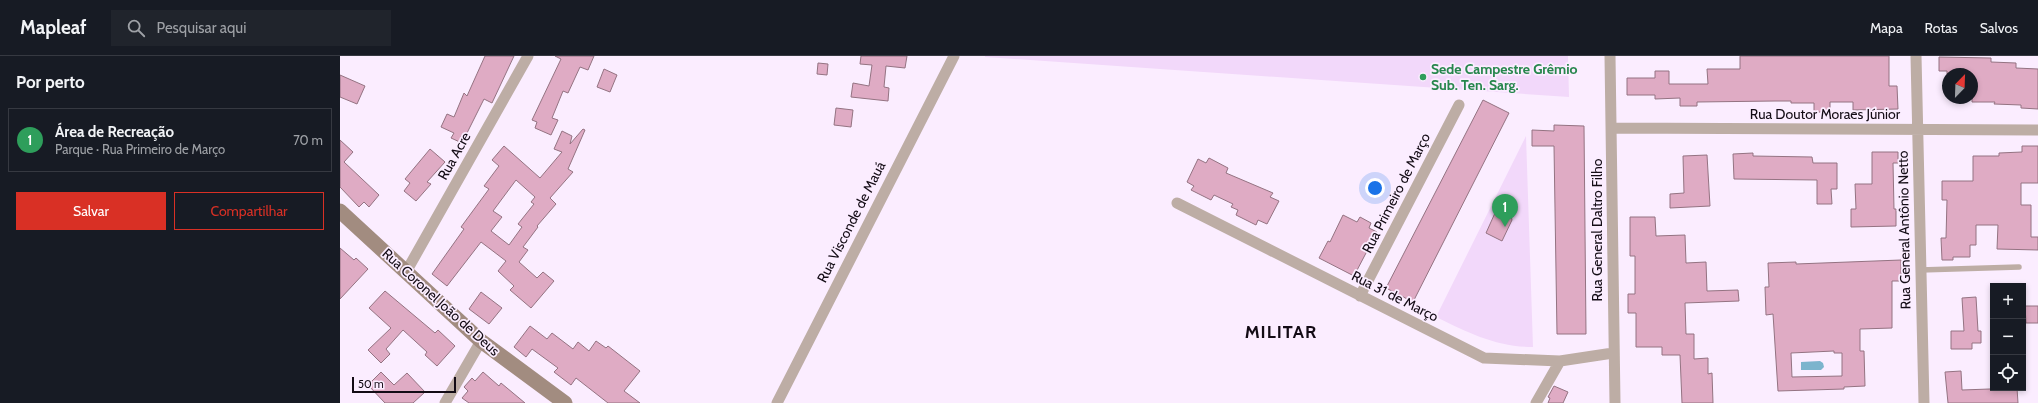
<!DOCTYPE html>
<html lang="pt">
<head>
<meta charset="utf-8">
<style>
  body { margin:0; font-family:Cabin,sans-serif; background:#20242c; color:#f1f3f6 }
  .controls { position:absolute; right:12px; bottom:12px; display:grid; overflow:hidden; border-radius:0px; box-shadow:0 2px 6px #0003 }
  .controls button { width:36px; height:36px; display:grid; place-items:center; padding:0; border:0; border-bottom:1px solid #363941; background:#171b24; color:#f1f3f6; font:20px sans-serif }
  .compass { position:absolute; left:1602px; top:12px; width:36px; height:36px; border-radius:50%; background:#171b24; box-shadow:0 2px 6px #0003; rotate:23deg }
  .scale { position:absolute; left:12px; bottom:10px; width:104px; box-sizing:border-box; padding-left:4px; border:2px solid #130b15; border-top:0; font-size:11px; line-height:14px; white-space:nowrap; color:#130b15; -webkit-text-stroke:3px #fbedff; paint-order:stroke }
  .you { position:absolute; left:1035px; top:132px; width:14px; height:14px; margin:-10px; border:3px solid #fff; border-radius:50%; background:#1a73e8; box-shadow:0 0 0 6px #1a73e833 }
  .badge { display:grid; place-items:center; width:26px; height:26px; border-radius:50%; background:#d93025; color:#fff; font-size:13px; font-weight:700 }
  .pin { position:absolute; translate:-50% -33px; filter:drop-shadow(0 1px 2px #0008) }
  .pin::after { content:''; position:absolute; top:21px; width:14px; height:12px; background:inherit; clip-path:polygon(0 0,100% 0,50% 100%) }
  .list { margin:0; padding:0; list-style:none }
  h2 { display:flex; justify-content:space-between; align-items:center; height:52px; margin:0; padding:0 16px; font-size:17px }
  h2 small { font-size:13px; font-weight:400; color:#9ea1a6 }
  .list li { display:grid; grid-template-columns:26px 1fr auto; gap:12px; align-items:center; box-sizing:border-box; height:64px; margin:0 8px 8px; padding:0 8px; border:1px solid #363941; border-radius:0px }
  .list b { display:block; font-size:15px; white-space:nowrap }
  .list p { margin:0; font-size:13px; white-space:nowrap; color:#9ea1a6 }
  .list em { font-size:13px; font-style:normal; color:#9ea1a6 }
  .actions { display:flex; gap:8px; padding:12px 16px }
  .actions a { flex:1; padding:9px 0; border:1px solid #d93025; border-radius:0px; text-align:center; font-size:14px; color:#d93025 }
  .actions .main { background:#d93025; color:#fff }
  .icon { flex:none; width:22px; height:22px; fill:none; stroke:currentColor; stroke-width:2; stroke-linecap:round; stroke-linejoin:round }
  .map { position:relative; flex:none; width:1698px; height:347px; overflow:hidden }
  header { display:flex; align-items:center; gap:24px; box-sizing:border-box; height:56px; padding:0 20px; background:#171b24; border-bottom:1px solid #363941 }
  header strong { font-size:19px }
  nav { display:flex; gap:22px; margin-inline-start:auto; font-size:14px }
  .search { width:280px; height:36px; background:#20242c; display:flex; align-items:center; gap:10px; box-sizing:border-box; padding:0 14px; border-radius:0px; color:#9ea1a6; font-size:15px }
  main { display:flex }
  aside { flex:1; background:#171b24 }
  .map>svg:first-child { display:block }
</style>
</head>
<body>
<header>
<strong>Mapleaf</strong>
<div class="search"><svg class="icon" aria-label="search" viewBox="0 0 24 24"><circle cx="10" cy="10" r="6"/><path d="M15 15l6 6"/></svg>Pesquisar aqui</div>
<nav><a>Mapa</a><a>Rotas</a><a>Salvos</a></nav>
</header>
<main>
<aside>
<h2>Por perto<small></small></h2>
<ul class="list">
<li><span class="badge" style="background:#2e9e5b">1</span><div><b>Área de Recreação</b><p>Parque · Rua Primeiro de Março</p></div><em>70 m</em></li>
</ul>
<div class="actions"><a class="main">Salvar</a><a>Compartilhar</a></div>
</aside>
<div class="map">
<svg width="1698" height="347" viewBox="0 0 1698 347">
  <rect width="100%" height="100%" fill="#fbedff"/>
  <!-- green -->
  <path fill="#f2d8fa" d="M645,0H1228L1229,41L645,1Z
    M1186,80L1193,291C1156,291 1129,277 1096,261Z"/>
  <!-- water -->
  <path fill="#7cb4cd" d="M1480,305L1483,307L1484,311L1481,314H1461V306Z"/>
  <!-- building -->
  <path fill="#dfabc4" stroke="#947382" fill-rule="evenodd" d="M145,0H174L152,47L144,43L122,87L111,82L114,77L101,71L107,58L114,61L124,37L127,40Z
    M215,0H254L248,14L240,11L228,37L223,35L212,62L218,64L211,79L195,72L197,66L192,64L221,3Z
    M521,0H567L565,12L546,10L544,31L549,32L548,45L511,41L513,27L529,30L532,9L520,8Z
    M1400,0H1549V30H1557L1558,53L1513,54V46H1490V56H1474V47H1451V45H1435L1357,46V50H1340V42L1315,43V39H1287V22H1315V15H1329V28H1368L1367,13H1400Z
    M1599,1L1651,2V6L1676,7V12L1698,13V53L1681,52V49L1654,48L1655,46H1632V18H1607V15H1599Z
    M478,7L488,8L487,19L477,18Z
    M264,13L277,19L270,36L257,31Z
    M0,19L25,30L17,48L0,41Z
    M1143,44L1169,57L1073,246L1046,232Z
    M496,52L513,54L511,71L494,69Z
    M1214,69L1244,70L1246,278H1217L1214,90H1192V74L1214,75Z
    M243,73L245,74L228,113L233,116L210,142L216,148L197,170L198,171L183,191L188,194L179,206L197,222L203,216L214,225L191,252L170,234L174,230L158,215L166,205L141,186L107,230L92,218L124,173L121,171L149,133L144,130L159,110L152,104L164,90L200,122L222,96L214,93L222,75L232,80L230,88ZM176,124L195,141L191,146L194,148L178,168L182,171L169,189L151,175L162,161L153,155Z
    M0,84L13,96L4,106L39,139L29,151L24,146L19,151L0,131Z
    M1682,90H1698V127H1681V149H1691V181H1698V194L1657,193L1658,169H1636V189H1630V201H1613V204H1602L1601,182H1606L1607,144H1602V125H1633V100H1659V97L1682,96Z
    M90,93L105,106L87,126L91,128L76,145L64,135L70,127L65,123Z
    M1532,96H1558V107H1553L1554,153H1556V170L1511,171V153H1516L1515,128H1532Z
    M1413,97V100L1472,101L1473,107H1497V133H1491L1492,148H1477V124L1394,123L1393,98Z
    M1367,99L1370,150L1330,152V138L1344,137L1343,100Z
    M869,102L888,112L886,117L933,137L930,141L939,145L927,168L918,164L916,169L896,159L898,154L891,151L893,148L874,139L871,144L851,134L854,130L847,126L858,103L866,107Z
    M1162,151L1170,155L1172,164L1162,185L1146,177L1155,157Z
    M1003,159L1017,166L1020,161L1031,167L1029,172L1037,176L1014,220L979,202L988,185L990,186Z
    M1290,161H1315L1316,180L1345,179L1346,207L1366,206L1367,235L1398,234L1399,245L1345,247L1346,278H1354V303L1368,302V318L1372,317L1373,347H1342L1340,299H1322V291H1296V257H1288V238H1295V200H1290Z
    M0,192L14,204L16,202L28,213L0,243Z
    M1561,204V225H1552V272L1520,273V295H1524L1525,330L1504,331V333L1438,335L1433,258L1426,259L1425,231H1429L1428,207L1456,206V208ZM1494,295V297H1502V320L1452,321L1451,297Z
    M45,235L95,277L98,274L115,290L97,310L85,299L87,296L63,274L46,293L50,298L41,307L28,294L51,272L29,252Z
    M141,236L162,252L149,268L129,253Z
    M1636,241L1638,275H1641V287H1632V293H1611V275H1624L1622,242Z
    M1685,250H1698V267H1686Z
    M190,270L207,283L212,277L233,293L238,286L249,295L256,285L266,292L268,290L300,315L284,335L300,347H268L236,322L231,329L214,316L218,312L192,293L186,301L174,291Z
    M1621,315L1622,334L1677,332L1678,347H1608L1605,316Z
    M41,316L54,329L67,317L85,336L73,347H45L28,329Z
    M143,316L159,330L161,327L185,347H129L122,342L128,335L124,331L132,322L135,325Z
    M1214,330L1228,336L1223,347H1208L1210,342L1208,341Z"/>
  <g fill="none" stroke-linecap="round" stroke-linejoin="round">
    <!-- lane -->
    <path stroke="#bdada5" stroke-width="5.5" d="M1580,214L1679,211"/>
    <!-- street -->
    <path stroke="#bdada5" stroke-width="11" d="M1270,0L1275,347
      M1576,0L1584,347
      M1271,72L1698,74
      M837,147L1144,302L1220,305L1273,297
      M66,216L188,0
      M1020,240L1119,49
      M105,347L141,285
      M437,347L614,0
      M1196,347L1220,305"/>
    <!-- secondary -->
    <path stroke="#a28c80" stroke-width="15" d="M0,155L141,285L225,347"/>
  </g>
  <!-- markers -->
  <circle fill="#2e9e5b" stroke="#fbedff" stroke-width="1.5" cx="1083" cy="21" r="4"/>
  <g text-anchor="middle" stroke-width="3.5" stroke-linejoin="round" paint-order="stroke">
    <!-- leisure labels -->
    <g font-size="14" font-weight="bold" fill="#27864d" stroke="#fbedff" text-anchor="start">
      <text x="1091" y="18">Sede Campestre Grêmio<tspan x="1091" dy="16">Sub. Ten. Sarg.</tspan></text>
    </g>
    <!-- street labels -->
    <g font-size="14" fill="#130b15" stroke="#fbedff">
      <text x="1485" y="63">Rua Doutor Moraes Júnior</text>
      <text transform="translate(114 100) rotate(-61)" y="5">Rua Acre</text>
      <text transform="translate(1056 137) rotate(-63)" y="5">Rua Primeiro de Março</text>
      <text transform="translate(511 166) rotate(-63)" y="5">Rua Visconde de Mauá</text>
      <text transform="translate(1257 174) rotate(-90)" y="5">Rua General Daltro Filho</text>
      <text transform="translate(1564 174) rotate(-91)" y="5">Rua General Antônio Netto</text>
      <text transform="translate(1055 240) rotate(27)" y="5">Rua 31 de Março</text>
      <text transform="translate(101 246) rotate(42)" y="5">Rua Coronel João de Deus</text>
    </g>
    <!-- district labels -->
    <g font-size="18" font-weight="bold" letter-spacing="1" fill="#130b15" stroke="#fbedff">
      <text x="941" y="282">MILITAR</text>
    </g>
  </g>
</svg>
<div class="controls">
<button>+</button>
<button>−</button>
<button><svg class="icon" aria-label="locate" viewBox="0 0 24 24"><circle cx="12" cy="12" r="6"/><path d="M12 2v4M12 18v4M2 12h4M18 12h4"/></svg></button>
</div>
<svg class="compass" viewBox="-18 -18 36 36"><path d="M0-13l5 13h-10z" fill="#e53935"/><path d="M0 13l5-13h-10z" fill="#9ea1a6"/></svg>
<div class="scale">50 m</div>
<div class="you"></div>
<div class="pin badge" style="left:1165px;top:171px;background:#2e9e5b">1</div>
</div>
</main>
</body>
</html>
